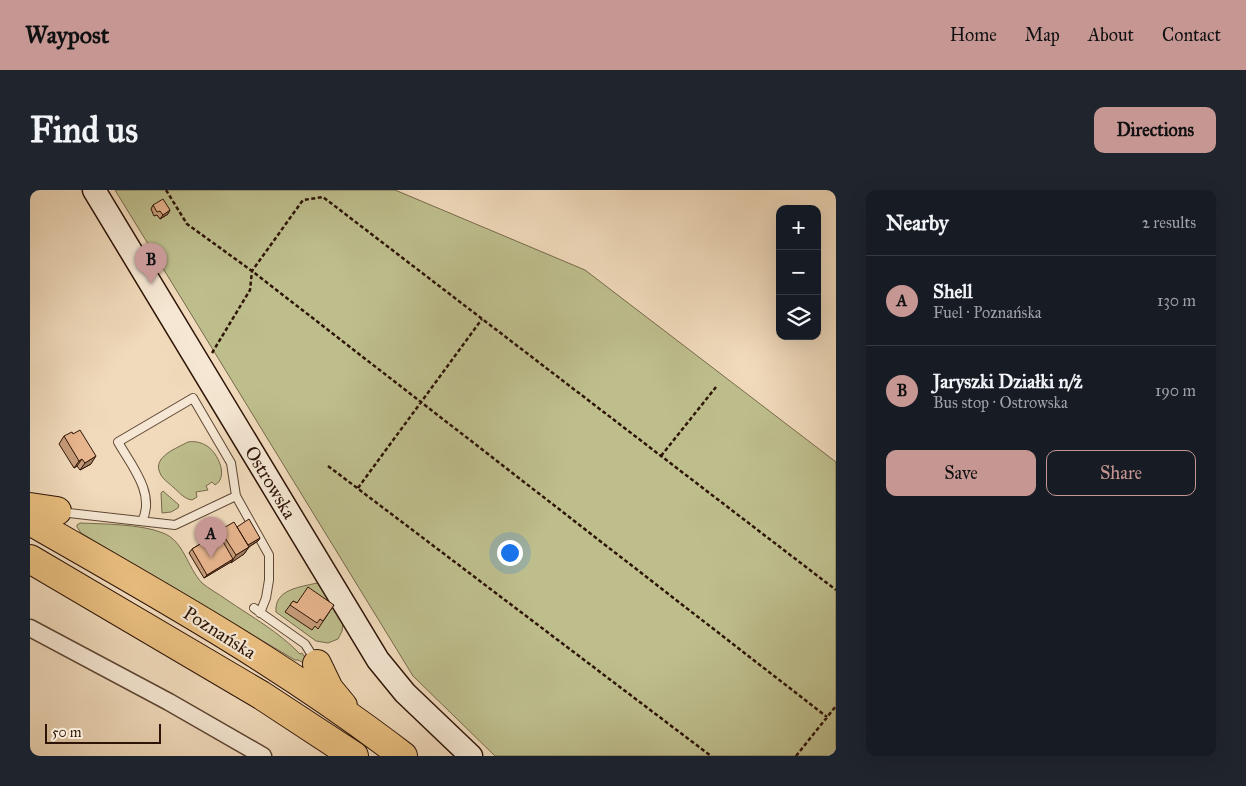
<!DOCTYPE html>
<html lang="en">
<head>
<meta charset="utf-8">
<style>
  body { margin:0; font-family:"IM FELL Great Primer",serif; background:#20242c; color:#f1f3f6 }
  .controls { position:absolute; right:15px; top:15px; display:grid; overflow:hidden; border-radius:10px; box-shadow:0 5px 20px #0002 }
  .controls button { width:45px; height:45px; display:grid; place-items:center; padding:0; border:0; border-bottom:1px solid #363941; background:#171b24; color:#f1f3f6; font:25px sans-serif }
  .scale { position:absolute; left:15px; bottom:12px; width:116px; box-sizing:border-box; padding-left:5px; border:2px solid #2e1406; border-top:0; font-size:14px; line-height:18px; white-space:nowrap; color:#2e1406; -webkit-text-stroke:4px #f5e7d3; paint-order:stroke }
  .you { position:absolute; left:479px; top:362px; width:18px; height:18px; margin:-12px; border:4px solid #fff; border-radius:50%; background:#1a73e8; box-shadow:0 0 0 8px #1a73e833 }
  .badge { display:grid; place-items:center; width:32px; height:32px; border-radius:50%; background:#c59692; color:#111; font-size:16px; font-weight:700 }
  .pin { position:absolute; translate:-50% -41px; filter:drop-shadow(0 1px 2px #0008) }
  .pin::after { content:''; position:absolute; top:26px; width:18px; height:15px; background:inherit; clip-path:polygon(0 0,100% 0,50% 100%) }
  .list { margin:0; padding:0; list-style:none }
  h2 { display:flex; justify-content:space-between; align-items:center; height:65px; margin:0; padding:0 20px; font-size:21px }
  h2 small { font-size:16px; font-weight:400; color:#9ea1a6 }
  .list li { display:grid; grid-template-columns:32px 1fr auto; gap:15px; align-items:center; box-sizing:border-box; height:90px; padding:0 20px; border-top:1px solid #363941 }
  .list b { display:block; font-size:19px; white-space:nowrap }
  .list p { margin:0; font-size:16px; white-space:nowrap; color:#9ea1a6 }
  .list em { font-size:16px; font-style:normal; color:#9ea1a6 }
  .actions { display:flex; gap:10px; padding:15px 20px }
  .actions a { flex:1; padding:11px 0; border:1px solid #c59692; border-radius:10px; text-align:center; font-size:18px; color:#c59692 }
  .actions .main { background:#c59692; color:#111 }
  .icon { flex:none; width:28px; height:28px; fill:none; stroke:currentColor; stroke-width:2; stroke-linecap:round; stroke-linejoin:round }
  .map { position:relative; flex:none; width:806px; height:566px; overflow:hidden; border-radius:10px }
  header { display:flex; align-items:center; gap:30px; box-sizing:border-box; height:70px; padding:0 25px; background:#c59692; color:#111 }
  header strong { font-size:24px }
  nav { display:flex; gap:28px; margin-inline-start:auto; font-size:18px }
  .intro { display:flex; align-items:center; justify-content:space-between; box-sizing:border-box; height:120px; padding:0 30px }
  h1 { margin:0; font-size:35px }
  .button { padding:12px 22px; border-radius:10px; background:#c59692; color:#111; font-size:18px; font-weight:700 }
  main { display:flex; gap:30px; padding:0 30px }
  aside { flex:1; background:#171b24; border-radius:10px; box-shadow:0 5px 20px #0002 }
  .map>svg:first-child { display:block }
</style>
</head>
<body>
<header>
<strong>Waypost</strong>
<nav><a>Home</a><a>Map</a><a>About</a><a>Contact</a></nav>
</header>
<div class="intro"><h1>Find us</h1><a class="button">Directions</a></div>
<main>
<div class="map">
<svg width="806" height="566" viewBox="0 0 806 566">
  <rect width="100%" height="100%" fill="#f0dabb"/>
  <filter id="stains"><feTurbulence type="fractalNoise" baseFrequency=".004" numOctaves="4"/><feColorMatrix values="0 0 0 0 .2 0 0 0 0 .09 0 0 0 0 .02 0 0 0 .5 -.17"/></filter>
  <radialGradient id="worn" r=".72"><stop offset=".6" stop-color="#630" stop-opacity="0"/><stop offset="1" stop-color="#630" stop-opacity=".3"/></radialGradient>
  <!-- green -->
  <path fill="#bebe8d" stroke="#76694a" d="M85,0H365L555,80L806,272V566H465L383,486Z
    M158,252C164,251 171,252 177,256C188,263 199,287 185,295L182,292L176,296L178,300L166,302L167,307L162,310C154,309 149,302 143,297C139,293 132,289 130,283C122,267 147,258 158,252Z
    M133,301L149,315L148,318L141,322L132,323L131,303Z
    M50,333C73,334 111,334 133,343C154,351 157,377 172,393C179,399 189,404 197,410C222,427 249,442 270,464L272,463L278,472L276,474L268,470H265L51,343L47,337V335Z
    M287,393H289L313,433L312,441L308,449L298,453L286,451L246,422C244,399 271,397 287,393Z"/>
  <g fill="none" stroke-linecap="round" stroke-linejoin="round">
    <defs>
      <path id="lane" d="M30,322L145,335L206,306
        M112,331C126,304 101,275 88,252L163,208L201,273L206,306L239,365V390L236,408L230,423
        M224,418L275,454L285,470"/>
      <path id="street" d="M0,438L139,512L233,566"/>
      <path id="secondary" d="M64,0L348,470L375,503L441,566"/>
      <path id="highway" d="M0,317L27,321
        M0,331C128,404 256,476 373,566
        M0,369L231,505L324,566
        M287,474L299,499L313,516"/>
    </defs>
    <!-- lane casing -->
    <use href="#lane" stroke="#5e4633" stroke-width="10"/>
    <!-- street casing -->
    <use href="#street" stroke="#5e4633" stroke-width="19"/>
    <!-- secondary casing -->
    <use href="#secondary" stroke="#2e1406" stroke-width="25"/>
    <!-- highway casing -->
    <use href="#highway" stroke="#2e1406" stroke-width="30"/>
    <!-- path -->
    <path stroke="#2e1406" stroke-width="2.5" stroke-dasharray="4 2.5" stroke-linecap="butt" d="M136,0L157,34L222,81L797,527
      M182,163L220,100L222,81L273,10L293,7L806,400
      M631,266L686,197
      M298,276L681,566
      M328,298L452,129
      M766,566L806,516"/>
    <!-- lane -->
    <use href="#lane" stroke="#f5e7d3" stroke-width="8"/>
    <!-- street -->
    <use href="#street" stroke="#f5e7d3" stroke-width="16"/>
    <!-- secondary -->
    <use href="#secondary" stroke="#f5e7d3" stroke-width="22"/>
    <!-- highway -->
    <use href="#highway" stroke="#e8bd7e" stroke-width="28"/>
  </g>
  <!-- wall -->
  <path fill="#c79c7a" stroke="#2e1406" d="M123,15L138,24L130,29L127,25L124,26L121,19Z
    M34,246L61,274L50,280L47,276L44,278L29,254Z
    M207,337L230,348L228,351L219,357L214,364L174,388L159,363L162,359L188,343L190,340Z
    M263,411L267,413L304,415L288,439L285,436L282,440L255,422Z"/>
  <!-- shaded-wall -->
  <path fill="#a27f63" stroke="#2e1406" d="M140,20L138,24L130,29L133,25Z
    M66,266L61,274L50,280L55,273Z
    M52,269L47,276L44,278L49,271Z
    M230,348L228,351L212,361L214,357Z
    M219,357L214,364L201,373L206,365Z
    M203,369L201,372L174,388L177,385Z"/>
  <!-- building -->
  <path fill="#e7b58e" stroke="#2e1406" d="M133,9L140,20L133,25L130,21L127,22L123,15Z
    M50,240L66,266L55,273L52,269L49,271L34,246L42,242L43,244Z
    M219,329L230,348L218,355L207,337Z
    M204,332L219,357L206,365L190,340Z
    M188,343L203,369L177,385L162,359Z
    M278,397L304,415L293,431L290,429L287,433L260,415L263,411L267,413Z"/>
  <g text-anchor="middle" stroke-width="4.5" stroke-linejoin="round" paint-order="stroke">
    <!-- street labels -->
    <g font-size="19" fill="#2e1406" stroke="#f5e7d3">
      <text transform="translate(241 292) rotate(59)" y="7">Ostrowska</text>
      <text transform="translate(190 442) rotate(32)" y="7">Poznańska</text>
    </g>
  </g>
  <rect width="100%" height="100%" filter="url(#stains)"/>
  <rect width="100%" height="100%" fill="url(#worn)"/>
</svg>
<div class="controls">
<button>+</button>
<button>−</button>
<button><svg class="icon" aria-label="layers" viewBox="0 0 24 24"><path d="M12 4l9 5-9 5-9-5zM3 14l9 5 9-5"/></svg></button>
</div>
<div class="scale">50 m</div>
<div class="you"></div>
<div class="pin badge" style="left:181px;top:368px">A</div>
<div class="pin badge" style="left:121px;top:94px">B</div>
</div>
<aside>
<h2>Nearby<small>2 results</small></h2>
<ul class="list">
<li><span class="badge">A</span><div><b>Shell</b><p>Fuel · Poznańska</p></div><em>130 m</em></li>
<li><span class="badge">B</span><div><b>Jaryszki Działki n/ż</b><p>Bus stop · Ostrowska</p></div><em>190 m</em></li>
</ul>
<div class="actions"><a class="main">Save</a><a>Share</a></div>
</aside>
</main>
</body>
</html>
